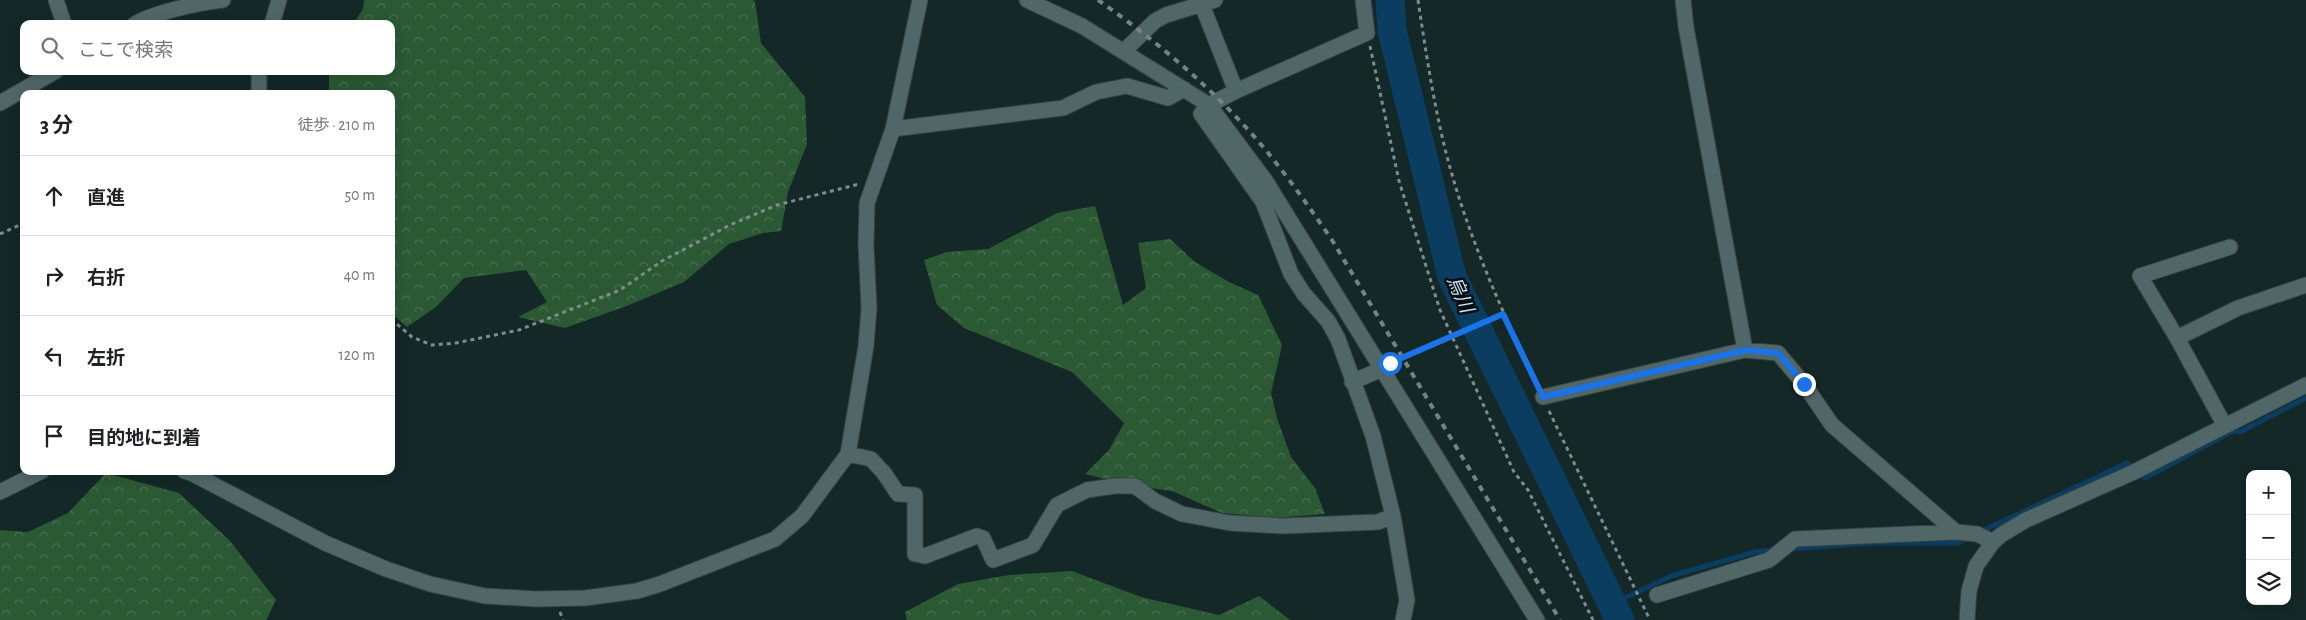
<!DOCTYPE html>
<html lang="ja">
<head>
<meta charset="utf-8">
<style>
  body { margin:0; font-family:"Alegreya Sans","Noto Sans JP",sans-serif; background:#f6f6f6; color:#202124 }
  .controls { position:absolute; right:15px; bottom:15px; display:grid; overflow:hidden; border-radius:10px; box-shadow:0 2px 12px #0003 }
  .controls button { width:45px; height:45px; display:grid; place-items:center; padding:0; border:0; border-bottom:1px solid #e0e0e0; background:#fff; color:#202124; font:25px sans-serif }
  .stop { position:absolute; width:15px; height:15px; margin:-11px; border:4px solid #1a73e8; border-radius:50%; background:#fff }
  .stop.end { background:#1a73e8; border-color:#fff; box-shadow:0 1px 5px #0008 }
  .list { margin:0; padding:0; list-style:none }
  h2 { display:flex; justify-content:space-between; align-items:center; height:65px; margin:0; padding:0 20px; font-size:21px }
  h2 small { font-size:16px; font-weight:400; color:#757577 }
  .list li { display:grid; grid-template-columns:32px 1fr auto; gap:15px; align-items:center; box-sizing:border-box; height:80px; padding:0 20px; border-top:1px solid #e0e0e0 }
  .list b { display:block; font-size:19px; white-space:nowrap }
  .list em { font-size:16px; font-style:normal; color:#757577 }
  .icon { flex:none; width:28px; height:28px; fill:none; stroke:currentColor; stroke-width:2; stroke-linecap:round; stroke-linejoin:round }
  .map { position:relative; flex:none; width:2306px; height:620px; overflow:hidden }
  .search { position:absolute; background:#fff; box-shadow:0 2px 12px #0003; left:20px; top:20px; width:375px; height:55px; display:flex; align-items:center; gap:12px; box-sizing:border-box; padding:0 18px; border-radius:10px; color:#757577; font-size:19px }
  .panel { position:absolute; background:#fff; box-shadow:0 2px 12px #0003; left:20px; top:90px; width:375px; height:385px; border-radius:10px }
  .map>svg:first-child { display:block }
</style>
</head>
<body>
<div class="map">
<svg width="2306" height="620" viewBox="0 0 2306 620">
  <defs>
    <pattern id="forest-crowns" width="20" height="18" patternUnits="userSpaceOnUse" patternTransform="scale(1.25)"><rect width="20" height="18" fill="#2b5934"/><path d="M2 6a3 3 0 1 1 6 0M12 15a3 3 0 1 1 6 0" fill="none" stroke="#497151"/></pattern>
  </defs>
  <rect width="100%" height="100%" fill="#142828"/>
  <!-- forest -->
  <path fill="url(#forest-crowns)" d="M364,0H753L755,2L761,43L805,97L807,144L788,192L781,231L763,233L729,244L684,282L629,305L565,328L518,317L547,302L526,270L464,278L436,307L407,327L391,313V94H329V71H391V24H353L363,9Z
    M1095,206L1123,305L1146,288L1138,243L1170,239L1195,262L1229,282L1258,295L1282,345L1271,393L1277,418L1291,457L1315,488L1325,514L1276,518L1222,513L1172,491L1135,486L1085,474L1109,450L1124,423L1072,372L964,328L937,305L924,260L947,252L988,249L1057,213Z
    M106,473L179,493L230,541L276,600L266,620H0V530L28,532L68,513Z
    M1072,571L1141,597L1219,615L1259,596L1290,620H907L905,612L958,584L1009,575Z"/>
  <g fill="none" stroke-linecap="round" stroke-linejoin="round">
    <!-- stream -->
    <path stroke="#0b3d60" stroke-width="5" d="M1980,532L2127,463L2145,478L2233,431L2240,432L2306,398
      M1790,549L1872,543H1958L1967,538
      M1612,604L1671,576L1755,552L1774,550"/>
    <!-- river -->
    <path stroke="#0b3d60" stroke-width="29" d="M1390,0L1392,30L1452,277L1620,620"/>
    <defs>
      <path id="minor" d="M56,0L64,24
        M1027,0L1082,26L1209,105L1265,180L1537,620
        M1200,0L1236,91
        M1363,0L1367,33L1236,91L1209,105L1201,114L1263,202L1291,274L1304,294L1328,321L1338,339L1373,436L1393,516L1407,600L1403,620
        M1683,0L1686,27L1745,350
        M135,24C153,13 201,2 223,0
        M272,24L279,0
        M1124,51L1155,21L1166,15L1215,0
        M259,71V94
        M0,103L56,71
        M893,129L1063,108L1096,92L1127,86L1168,98L1184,89
        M2177,338L2140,276L2230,247
        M1352,382L1382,369
        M1543,397L1745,350L1778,353L1804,384L1832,425L1956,532L1977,534L1993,542
        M2225,426L2177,338L2238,308L2306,285
        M848,454L871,459L884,473L898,494L915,495V554L925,556L977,536L983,538L993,560L1033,545L1057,505L1087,490L1115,486H1135L1155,501L1182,514L1230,523L1283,526L1378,522L1393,516
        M184,471L193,474L325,543L386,569L430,584L485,596L536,599L585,598L637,591L660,584L775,539L802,516L848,454L866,346L869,308L866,245L867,203L893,129L920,0
        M0,492L42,471
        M1657,595L1769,560L1795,539L1956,532
        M1967,620L1969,591L1976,566L1993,542L2001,535L2026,520L2134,472L2306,385"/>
    </defs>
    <!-- minor casing -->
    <use href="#minor" stroke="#344343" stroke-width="17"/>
    <!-- path -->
    <path stroke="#7d8d8d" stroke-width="3" stroke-dasharray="4 4" stroke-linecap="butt" d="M1418,0C1427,59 1436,121 1453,178C1474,250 1505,317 1537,385
      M1370,46L1399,181L1440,310L1514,472L1528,490L1593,620
      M0,234L24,223
      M391,319L412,337L432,345L456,343L519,330L620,290L662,261L730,225L777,205L859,184
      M1394,362L1503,314
      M1549,411L1650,620
      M560,612L563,620"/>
    <!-- minor -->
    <use href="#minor" stroke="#516767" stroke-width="15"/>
    <!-- rail -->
    <path stroke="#748484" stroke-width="4" stroke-dasharray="6 6" stroke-linecap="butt" d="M1098,0C1158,42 1217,92 1264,148C1288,177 1310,208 1332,240L1560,620"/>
  </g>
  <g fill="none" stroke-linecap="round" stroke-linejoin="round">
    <!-- route -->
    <path stroke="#1a73e8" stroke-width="6" d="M1390,363L1503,314L1543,397L1746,350L1778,353L1804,384"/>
  </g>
  <g text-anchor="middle" stroke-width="5" stroke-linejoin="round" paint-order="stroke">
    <!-- water labels -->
    <g font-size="19" font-style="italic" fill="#cae5fd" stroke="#070f0f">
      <text transform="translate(1461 294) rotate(66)" y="7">烏川</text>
    </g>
  </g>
</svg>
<div class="controls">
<button>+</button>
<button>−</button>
<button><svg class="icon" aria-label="layers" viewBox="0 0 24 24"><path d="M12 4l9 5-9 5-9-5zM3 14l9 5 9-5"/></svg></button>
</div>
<div class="stop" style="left:1390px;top:363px"></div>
<div class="stop end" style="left:1804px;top:384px"></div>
<div class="search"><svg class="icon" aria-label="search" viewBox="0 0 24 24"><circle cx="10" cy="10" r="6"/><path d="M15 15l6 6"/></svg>ここで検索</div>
<section class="panel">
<h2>3 分<small>徒歩 · 210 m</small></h2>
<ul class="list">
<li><svg class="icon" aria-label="ahead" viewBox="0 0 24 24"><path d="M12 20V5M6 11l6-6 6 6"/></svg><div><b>直進</b></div><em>50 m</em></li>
<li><svg class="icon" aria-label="right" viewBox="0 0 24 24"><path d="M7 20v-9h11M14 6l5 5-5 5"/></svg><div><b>右折</b></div><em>40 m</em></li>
<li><svg class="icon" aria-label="left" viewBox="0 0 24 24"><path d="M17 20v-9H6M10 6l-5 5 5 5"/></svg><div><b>左折</b></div><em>120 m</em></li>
<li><svg class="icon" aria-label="arrive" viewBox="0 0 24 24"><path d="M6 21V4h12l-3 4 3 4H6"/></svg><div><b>目的地に到着</b></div></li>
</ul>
</section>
</div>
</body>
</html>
